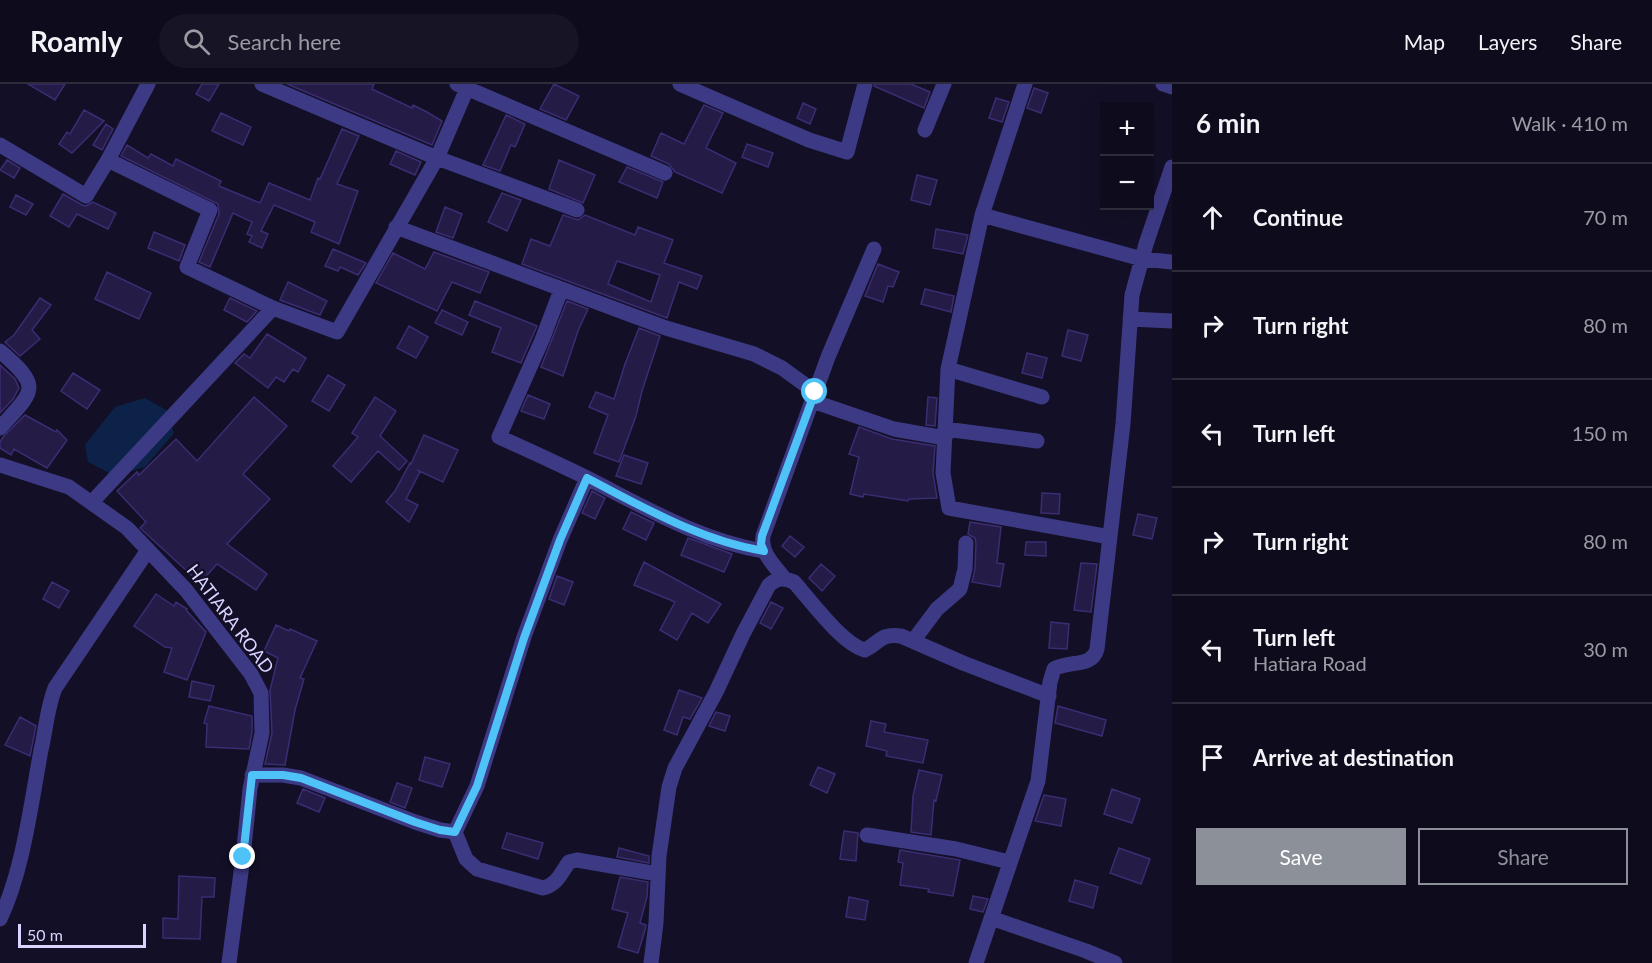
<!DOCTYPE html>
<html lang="en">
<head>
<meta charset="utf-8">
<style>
  body { margin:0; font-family:Lato,sans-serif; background:#171425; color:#f1f3f6 }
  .controls { position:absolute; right:18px; top:18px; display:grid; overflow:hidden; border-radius:0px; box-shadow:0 6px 24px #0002 }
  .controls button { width:54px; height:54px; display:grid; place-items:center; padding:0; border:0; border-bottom:2px solid #2e2b3b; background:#0e0b1c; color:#f1f3f6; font:30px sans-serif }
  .scale { position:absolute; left:18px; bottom:15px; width:128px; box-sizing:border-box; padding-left:6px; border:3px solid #d9d4ff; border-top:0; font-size:16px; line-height:21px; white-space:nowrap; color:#d9d4ff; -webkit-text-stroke:4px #130f26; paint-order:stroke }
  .stop { position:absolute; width:18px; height:18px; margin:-14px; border:4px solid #4fc3f7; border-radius:50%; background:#fff }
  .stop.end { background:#4fc3f7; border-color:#fff; box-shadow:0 2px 6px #0008 }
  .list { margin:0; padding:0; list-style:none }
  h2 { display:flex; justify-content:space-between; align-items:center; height:78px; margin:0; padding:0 24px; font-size:26px }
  h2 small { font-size:20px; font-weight:400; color:#9b9ba3 }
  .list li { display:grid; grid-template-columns:39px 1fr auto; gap:18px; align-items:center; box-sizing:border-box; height:108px; padding:0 24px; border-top:2px solid #2e2b3b }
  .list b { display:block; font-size:22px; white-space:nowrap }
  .list p { margin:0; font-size:20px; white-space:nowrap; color:#9b9ba3 }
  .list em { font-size:20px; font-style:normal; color:#9b9ba3 }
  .actions { display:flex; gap:12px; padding:18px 24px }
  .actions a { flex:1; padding:14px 0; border:2px solid #8c9099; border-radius:0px; text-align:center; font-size:21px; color:#8c9099 }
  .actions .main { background:#8c9099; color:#fff }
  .icon { flex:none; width:33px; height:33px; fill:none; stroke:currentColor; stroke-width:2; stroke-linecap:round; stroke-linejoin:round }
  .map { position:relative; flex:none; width:1172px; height:879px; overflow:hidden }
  header { display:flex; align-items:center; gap:36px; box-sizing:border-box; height:84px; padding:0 30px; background:#0e0b1c; border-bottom:2px solid #2e2b3b }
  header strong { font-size:28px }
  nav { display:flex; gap:33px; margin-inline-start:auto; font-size:21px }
  .search { width:420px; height:54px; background:#171425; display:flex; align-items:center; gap:15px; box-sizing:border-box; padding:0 21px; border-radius:33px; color:#9b9ba3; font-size:22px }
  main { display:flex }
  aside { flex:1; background:#0e0b1c }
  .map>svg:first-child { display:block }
</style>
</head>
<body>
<header>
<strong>Roamly</strong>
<div class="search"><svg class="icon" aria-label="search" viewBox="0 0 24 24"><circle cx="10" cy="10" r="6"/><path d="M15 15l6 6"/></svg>Search here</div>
<nav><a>Map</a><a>Layers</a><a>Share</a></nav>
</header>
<main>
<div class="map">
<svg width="1172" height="879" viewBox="0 0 1172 879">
  <rect width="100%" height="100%" fill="#130f26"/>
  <!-- water -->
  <path fill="#0c2248" d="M145,314L166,326L174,349L145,383L115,392L88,378L85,361L115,323Z"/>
  <!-- building -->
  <path fill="#241b47" stroke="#3b2d73" stroke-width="1.5" fill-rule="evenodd" d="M28,0H65L55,16Z
    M202,0H219L209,17L196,10Z
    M287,0H374L372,5L412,24L413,21L427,28L442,37L432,61Z
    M554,0L579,12L566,36L540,25Z
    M874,0H911L930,8L924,24L874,2Z
    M1034,4L1048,9L1041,29L1027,24Z
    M996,14L1009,18L1002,38L989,34Z
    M803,19L816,25L810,40L797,34Z
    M704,21L723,29L706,64L736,79L722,109L675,88L669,80L651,72L661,49L684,60Z
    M84,26L104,37L72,69L59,60L67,48L70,50Z
    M221,29L251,43L243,61L212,47Z
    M506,31L525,40L515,63L511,61L500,87L483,81Z
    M106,40L113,45L102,66L93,61Z
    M342,45L359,52L337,100L358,107L339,160L311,148L315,138L274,121L261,147L268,150L262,164L249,158L252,152L247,150L252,138L233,129L210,183L199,178L219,130L218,120L121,72L127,61L148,74L151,70L173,82L176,75L221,97L219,102L260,119L269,99L310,116L318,94L320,95Z
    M747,60L773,69L768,83L742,73Z
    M396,67L421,78L415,91L390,80Z
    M7,76L20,84L14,94L0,86Z
    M559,76L595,91L583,119L549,105Z
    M627,83L663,98L657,114L619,98Z
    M917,91L937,96L930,121L911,116Z
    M502,109L521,116L507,147L488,138Z
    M63,110L82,121L86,122L93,118L116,129L108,145L77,130L69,143L50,132Z
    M16,111L33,120L26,131L10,123Z
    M445,123L462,130L453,154L436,148Z
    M563,131L578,136L585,131L635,151L638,143L673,156L664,179L702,192L697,205L679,198L667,234L522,180L531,155L550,162ZM617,177L660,191L651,218L608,200Z
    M936,145L968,151L963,170L933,164Z
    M154,148L185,161L179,177L148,164Z
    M333,165L366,179L358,191L340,183L338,187L325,182Z
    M434,168L489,188L480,209L452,198L437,227L376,199L393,169L425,185Z
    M878,180L899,188L893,203L888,202L883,218L865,212Z
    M107,188L151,209L139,235L95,215Z
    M288,198L327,217L320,231L280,216Z
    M925,205L954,212L951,228L921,220Z
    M40,214L51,221L32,246L40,255L20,272L5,258L14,251Z
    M230,214L257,227L247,238L224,226Z
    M475,217L537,242L521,279L492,268L501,244L469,231Z
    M567,217L588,225L578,247L563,292L541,283Z
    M442,226L468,238L462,251L435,239Z
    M409,242L428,253L416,274L397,264Z
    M639,244L660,252L642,307L636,332L619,378L594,369L608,331L589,323L596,308L614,315L625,280Z
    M1068,246L1088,251L1081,277L1062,272Z
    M267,250L306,274L298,288L293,285L284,298L276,293L268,304L235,279L244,270L250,274Z
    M1027,269L1047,274L1042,294L1022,289Z
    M0,281L15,295L19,304L13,315L0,329Z
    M73,289L100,306L87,325L61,307Z
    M328,291L345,301L329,327L312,317Z
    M528,311L550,320L544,335L521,327Z
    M254,313L287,342L243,390L270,415L227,460L267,490L256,506L217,480L200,499L140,444L146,438L117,407L137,388L139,391L176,355L197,377Z
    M375,313L396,327L380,352L407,377L399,386L378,367L351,398L333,382L358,353L352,349Z
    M928,313L937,314L935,342L926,341Z
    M25,331L56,348L57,346L67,356L47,384L14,365L11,371L0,364V358L3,353Z
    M859,343L892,355L935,362L933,389L937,414L909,415L908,417L864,410L863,413L850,410L859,373L849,370Z
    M424,351L458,366L443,398L417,386L420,388L406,415L418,421L409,438L386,418L395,407L410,379L411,380Z
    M624,371L648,379L641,400L616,392Z
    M592,407L605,414L595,435L582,429Z
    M1042,409L1060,410L1059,430L1041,429Z
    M631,428L654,439L646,456L623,445Z
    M1138,430L1157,434L1152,455L1133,451Z
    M970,438L1001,443L997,479L1004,480L1000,503L972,498L975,485L976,459L975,454L968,450Z
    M790,452L804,463L795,473L782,462Z
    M688,454L732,470L724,488L681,471Z
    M1026,458H1046V472L1025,471Z
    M644,478L721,520L708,539L692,529L677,556L660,546L675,518L634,501Z
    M1081,479L1097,480L1091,528L1074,526Z
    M821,480L835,492L822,507L809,494Z
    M557,492L573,498L564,521L549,515Z
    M52,498L69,507L59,524L43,515Z
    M156,510L174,522L176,518L187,525L186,526L206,548L187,596L164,588L172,564L165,563L134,542Z
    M771,518L783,524L771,545L760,539Z
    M1051,538L1069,540L1067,565L1049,564Z
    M276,541L289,547L290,545L317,557L300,594L304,595L295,626L285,681L265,680L272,649L270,606L278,574L264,567Z
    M192,597L214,602L210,617L189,613Z
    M679,606L702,614L690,635L683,633L677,651L664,646Z
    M209,622L252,632V648L249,665L206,663L207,640L204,639Z
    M1058,622L1106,636L1102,652L1055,639Z
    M716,628L730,632L725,647L709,642Z
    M20,633L36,642L30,672L5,661Z
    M871,637L886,640L884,648L928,656L923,679L886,672L887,667L866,662Z
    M425,673L450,680L442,703L419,696Z
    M818,683L835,690L827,709L810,701Z
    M919,686L942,691L936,717L934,716L931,751L911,748L913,712Z
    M397,699L412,704L405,724L390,718Z
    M303,705L325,714L319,728L297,719Z
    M1112,705L1140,715L1132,739L1104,730Z
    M1044,711L1066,715L1061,742L1035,737Z
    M844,747L858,749L856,777L840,775Z
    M507,749L543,759L538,775L502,764Z
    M619,764L649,772V779L617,773Z
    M1119,764L1150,775L1141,800L1110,789Z
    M900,766L960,776L953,812L928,808L929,805L900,801L903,779L898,778Z
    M179,792L215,794L214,813H202L200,855L163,854V834L178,835Z
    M620,793L648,798L647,813L640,839L646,841L645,846L638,869L618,863L628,829L612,825Z
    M1075,796L1098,803L1093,824L1069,817Z
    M973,812L988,815L983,828L970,825Z
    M849,813L868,817L865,836L846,833Z"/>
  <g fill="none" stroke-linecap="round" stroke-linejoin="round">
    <!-- minor -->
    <path stroke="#3d3a85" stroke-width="15" d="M148,0L108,76L210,126L187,183L273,224
      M262,0L437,74L577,126
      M457,0L665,89
      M680,0L809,56L847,68L865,0
      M1025,0L982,131L948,285L943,389L949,424L1110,453
      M1163,0L1172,3
      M925,46L944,0
      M0,61L86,112L108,76
      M982,131L1142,175L1172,178
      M396,143L666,244L754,270L782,284L815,308
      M561,206L542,256L499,353C530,367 561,381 591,396C646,424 702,457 764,467
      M1130,235L1172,237
      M0,267C43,304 34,306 0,344
      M948,285L1042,313
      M812,317L894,345L945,354
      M945,345L1037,357
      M587,394L560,456L524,553L477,702L455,748L466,775L477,785L543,804C557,801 561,789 569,778L577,776L658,790
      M92,418L273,224L337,248L437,74L469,0
      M784,494C775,482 760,469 763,452L828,273L874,165
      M913,557L937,525L960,505L965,485L966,459
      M252,691H283L301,694L415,738L440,746L455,748
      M867,751L956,765L1009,778
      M991,834L1086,867L1115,879
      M0,835C23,787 31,720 41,666C46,645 47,624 55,604L148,466
      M651,879L656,839L659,772L669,703L675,684L716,608L743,550L769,501C778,493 784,494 794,498C811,517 842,560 865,566C880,558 881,549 901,552L963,579L1049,612
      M976,879L1038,697L1050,598L1054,585C1069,576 1092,584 1097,565L1123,340L1132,211L1146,160L1172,83"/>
    <!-- tertiary -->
    <path stroke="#3d3a85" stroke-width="15" d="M0,381L69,403L127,444L186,506L251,590L261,609L262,649L250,705L243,773L229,879"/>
  </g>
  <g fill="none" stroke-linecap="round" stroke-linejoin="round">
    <!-- route -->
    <path stroke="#4fc3f7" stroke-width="8" d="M243,773L252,691H283L301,694L415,738L440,746L455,748L477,702L524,554L560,456L587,394C643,423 701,457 764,467L761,460L762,452L815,308"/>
  </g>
  <g text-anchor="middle" stroke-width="4.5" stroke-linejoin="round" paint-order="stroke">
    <!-- street labels -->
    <g font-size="18" fill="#d9d4ff" stroke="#130f26">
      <text transform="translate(230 535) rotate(53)" y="6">HATIARA ROAD</text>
    </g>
  </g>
</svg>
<div class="controls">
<button>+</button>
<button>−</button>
</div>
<div class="scale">50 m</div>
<div class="stop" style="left:815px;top:308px"></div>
<div class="stop end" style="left:243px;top:773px"></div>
</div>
<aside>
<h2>6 min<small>Walk · 410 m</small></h2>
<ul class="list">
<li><svg class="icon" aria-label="ahead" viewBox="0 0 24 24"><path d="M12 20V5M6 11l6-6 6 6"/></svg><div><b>Continue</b></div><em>70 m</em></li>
<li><svg class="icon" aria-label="right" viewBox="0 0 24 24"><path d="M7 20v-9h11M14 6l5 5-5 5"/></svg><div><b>Turn right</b></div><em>80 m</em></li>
<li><svg class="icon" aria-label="left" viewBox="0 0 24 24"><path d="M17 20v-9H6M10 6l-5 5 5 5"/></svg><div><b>Turn left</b></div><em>150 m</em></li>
<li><svg class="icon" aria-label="right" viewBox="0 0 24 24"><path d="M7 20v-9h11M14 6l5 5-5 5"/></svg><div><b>Turn right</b></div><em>80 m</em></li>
<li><svg class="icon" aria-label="left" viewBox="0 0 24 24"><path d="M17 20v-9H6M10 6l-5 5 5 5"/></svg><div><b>Turn left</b><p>Hatiara Road</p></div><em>30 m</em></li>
<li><svg class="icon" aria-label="arrive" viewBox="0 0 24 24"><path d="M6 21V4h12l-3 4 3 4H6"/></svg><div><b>Arrive at destination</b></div></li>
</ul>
<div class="actions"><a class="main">Save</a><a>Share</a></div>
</aside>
</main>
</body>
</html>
